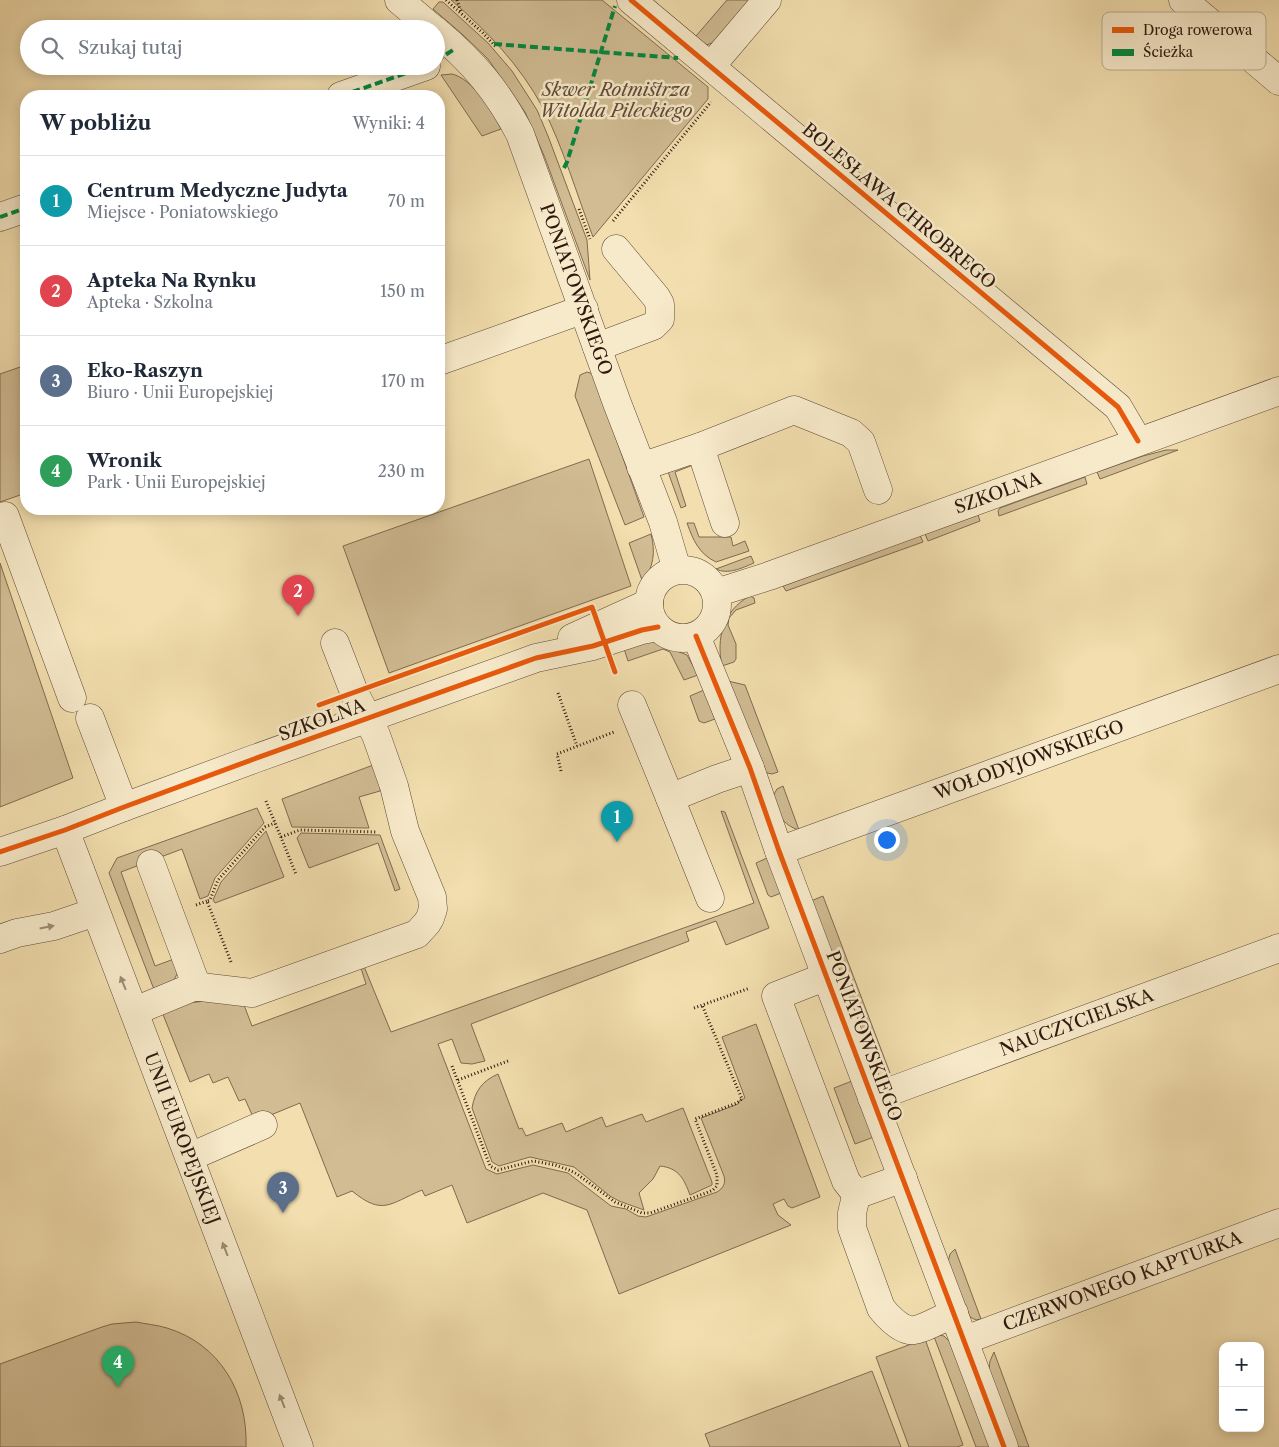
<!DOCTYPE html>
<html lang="pl">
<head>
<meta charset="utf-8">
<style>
  body { margin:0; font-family:"Libre Caslon Text",serif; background:#f2f2f3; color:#1f2937 }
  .controls { position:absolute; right:15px; bottom:15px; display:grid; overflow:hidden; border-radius:10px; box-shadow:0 2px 12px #0003 }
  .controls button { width:45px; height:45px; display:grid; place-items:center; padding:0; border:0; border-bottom:1px solid #e0e1e3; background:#fff; color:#1f2937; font:25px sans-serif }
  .you { position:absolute; left:886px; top:839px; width:18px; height:18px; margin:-12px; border:4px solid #fff; border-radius:50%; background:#1a73e8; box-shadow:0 0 0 8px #1a73e833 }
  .badge { display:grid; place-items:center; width:32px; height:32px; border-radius:50%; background:#8f2418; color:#fff; font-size:16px; font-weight:700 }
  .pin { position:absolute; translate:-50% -41px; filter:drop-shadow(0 1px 2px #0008) }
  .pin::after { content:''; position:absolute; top:26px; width:18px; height:15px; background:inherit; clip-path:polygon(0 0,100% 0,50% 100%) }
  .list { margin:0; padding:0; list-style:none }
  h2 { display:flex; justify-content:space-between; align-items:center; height:65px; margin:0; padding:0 20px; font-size:21px }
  h2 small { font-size:16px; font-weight:400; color:#747a83 }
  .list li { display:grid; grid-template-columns:32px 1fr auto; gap:15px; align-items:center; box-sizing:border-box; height:90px; padding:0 20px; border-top:1px solid #e0e1e3 }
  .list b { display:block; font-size:19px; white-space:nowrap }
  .list p { margin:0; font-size:16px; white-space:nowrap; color:#747a83 }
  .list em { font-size:16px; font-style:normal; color:#747a83 }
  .icon { flex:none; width:28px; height:28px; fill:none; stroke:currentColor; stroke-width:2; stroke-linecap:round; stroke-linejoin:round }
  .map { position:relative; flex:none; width:1279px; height:1447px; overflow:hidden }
  .search { position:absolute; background:#fff; box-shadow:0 2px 12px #0003; left:20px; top:20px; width:425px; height:55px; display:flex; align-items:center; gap:12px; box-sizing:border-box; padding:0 18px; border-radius:28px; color:#747a83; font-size:19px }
  .panel { position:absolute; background:#fff; box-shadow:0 2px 12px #0003; left:20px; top:90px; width:425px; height:425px; border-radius:20px }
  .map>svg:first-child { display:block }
</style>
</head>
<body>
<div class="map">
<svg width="1279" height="1447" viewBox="0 0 1279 1447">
  <rect width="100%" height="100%" fill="#f2deae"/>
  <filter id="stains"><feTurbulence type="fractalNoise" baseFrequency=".004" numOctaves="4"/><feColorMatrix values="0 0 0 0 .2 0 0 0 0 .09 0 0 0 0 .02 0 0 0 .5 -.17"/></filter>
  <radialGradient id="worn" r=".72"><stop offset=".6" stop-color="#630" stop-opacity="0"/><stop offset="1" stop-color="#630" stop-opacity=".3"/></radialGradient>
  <!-- green -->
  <path fill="#d1bc93" stroke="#806a51" d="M451,0H602L708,87V99L593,237C577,195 563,147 543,108C520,65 487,31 451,0Z
    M645,0H653L696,36L727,0H750L715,42L706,45Z
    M439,2H443L488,43L512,71L537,110L548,136L587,240L590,280L545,158L525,112L488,59L462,34L433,9Z
    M452,74C473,79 491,110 501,129L482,136L441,75Z
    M26,365V493L0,502V374Z
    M587,372L593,374L644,517L625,525L575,396L580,375Z
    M1166,450H1178L1100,479L1097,472L1143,456Z
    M589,459L631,586L389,673L343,546Z
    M677,461L693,465L675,472L686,506L681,508L667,469Z
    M1085,477L1087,484L999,516L998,511L1000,508Z
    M978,515L980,521L928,541L925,534Z
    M687,523H694L699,537H731L733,546L745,541L749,551L716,562C699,554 693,540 687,523Z
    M651,534C656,553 653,567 643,583L629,543Z
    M920,535L923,542L786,591L783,586Z
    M751,556L754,563C742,568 728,575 716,569Z
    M0,563L73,778L0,807Z
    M750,596L754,598L755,603L736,610L729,618L728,625L736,644V659L734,662L722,666C716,639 723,610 750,596Z
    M647,639L687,655L698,675L684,680L670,652L663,649L628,661L622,643Z
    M728,681L745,685L778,772L772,774L763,772Z
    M704,690L715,719L704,723L699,721L690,696Z
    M376,764L381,779L380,791L359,797L369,828L292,827L282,799Z
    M783,786L799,830C782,825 778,813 772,798L777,789Z
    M257,808L264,823L215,878L208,896L200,899L182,849L121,872L155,966L174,959L178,972L172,984L155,992L109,873L117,858Z
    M721,811L725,812L769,928L726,945L716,921L686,932L689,941L471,1024L485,1061L472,1064L461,1063L452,1039L438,1044L486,1169L497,1174L533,1165L568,1173L611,1206L626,1209L638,1216L646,1217L717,1192C723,1188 726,1184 724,1176L701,1118L738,1104L739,1101L745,1098L722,1037L756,1024L820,1197L792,1208L788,1206L784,1199L773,1204L778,1215L791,1225L619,1294L587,1210L543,1193L467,1223L452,1185L425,1196L422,1190C389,1204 383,1216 352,1191L337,1197L300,1103L261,1119L253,1117L245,1099L239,1101L228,1077L213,1083L209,1074L190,1082L162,1012L187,1003L206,1001L244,1005L252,1026L366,984L360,965L363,964L391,1032L754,903Z
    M266,831L284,877L215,903L213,900L221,882Z
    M301,833L380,835L400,889L395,891L378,843L309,868L297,838Z
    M767,858L781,893L771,897L768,895L756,863Z
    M823,896L890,1073L873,1061L811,901Z
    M498,1074L519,1129L522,1128L526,1136L562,1123L566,1132L602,1117L606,1127L642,1114L646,1122L683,1108L712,1182V1185L690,1195C684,1179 679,1168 660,1166L653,1179L639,1193L644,1210L619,1201L610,1196L574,1167L530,1157L499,1166L492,1162L472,1108C475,1091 482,1081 498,1074Z
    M852,1081L874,1137L855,1144L834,1088Z
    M955,1249L981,1319L976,1320L970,1317L948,1262L950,1254Z
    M136,1322C146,1324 157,1325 167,1328C220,1344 248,1393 246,1447H0V1364L102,1327L112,1324Z
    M933,1334L944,1336L950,1342L990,1447H976Z
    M925,1339L963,1445L957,1447H909L876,1357Z
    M994,1352L1029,1447H1018L989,1370L990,1361Z
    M872,1371L901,1447H710L705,1434Z"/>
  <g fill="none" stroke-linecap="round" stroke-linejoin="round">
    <defs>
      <g id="minor">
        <path d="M399,0L433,29"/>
        <path d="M631,0L1118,407L1138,441"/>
        <path d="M1183,0L1279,81"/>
        <path id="s1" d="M436,31C473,62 498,91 520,134L617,403L663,522L677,570"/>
        <path d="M711,66L767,0"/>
        <path d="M341,96L426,66"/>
        <path d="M0,217L26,208"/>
        <path d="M597,347L653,326L660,319V304L656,297L616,249"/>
        <path d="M439,361L584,309"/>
        <path d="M700,447L794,410L851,433L861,442L878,490"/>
        <path d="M641,467L700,447L725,523"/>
        <path d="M5,516L72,698"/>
        <circle cx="683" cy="604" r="34"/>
        <path id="s2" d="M716,593L769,576L1279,391"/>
        <path d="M696,636L750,768L779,851L1004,1447"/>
        <path d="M572,638L649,603"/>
        <path d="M632,705L670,798"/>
        <path d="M90,718L124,807"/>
        <path id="s3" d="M65,830L299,1447"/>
        <path id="s4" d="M779,851L1279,669"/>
        <path d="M0,852L65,830L124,807L254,759L536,658L593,646L642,630L658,627"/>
        <path d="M151,864L197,987"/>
        <path d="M710,898L670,798L717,779L750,768"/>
        <path d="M0,939L17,933L54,926L95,912"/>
        <path d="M827,976L776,996L846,1181L853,1190L864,1192L903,1178"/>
        <path d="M135,1011L193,987H201L252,993L417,934L427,923L430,918L433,909L432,897L405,831L394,786L376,735L354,692L335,643"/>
        <path id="s5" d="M872,1098L1279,948"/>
        <path d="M190,1157L263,1125"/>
        <path d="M857,1192L852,1213V1228L881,1308C887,1316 899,1328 909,1330C919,1332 945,1317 954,1313"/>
        <path id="s6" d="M965,1340L1279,1223"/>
      </g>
    </defs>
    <!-- minor casing -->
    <use href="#minor" stroke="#5f4937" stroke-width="29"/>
    <!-- path -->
    <path stroke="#2e170f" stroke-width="3" stroke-dasharray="1 2.5" stroke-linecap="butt" d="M446,0L483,33L496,47
      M457,0L461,12
      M579,209L590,239
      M613,221L711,102
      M558,693L577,746
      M561,771L557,754L614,732
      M266,801L296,874
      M281,837L300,830L376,832
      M196,905L207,901
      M231,962L207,901L210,900L218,880L265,827L275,823
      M694,1008L750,988
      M452,1066L490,1166L498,1170L533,1161L555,1165L569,1170L577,1174L615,1202L642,1213H650L706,1193L713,1190L717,1186V1175L695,1119L737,1103L742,1099L702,1005
      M458,1080L508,1061"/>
    <!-- minor -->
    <use href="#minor" stroke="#f7eaca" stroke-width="28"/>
    <!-- quiet -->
    <path stroke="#00873e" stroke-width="4" stroke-dasharray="8 4" stroke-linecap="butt" d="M494,44L678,58
      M436,61L456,48
      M341,96L426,66
      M564,168L567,162L615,6
      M0,217L26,208"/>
    <defs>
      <path id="cycleway" d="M631,0L1118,407L1138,441
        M696,636L750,768L779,851L1004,1447
        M319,705L592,607L615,672
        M0,852L65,830L124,807L254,759L536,658L593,646L642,630L658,627"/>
    </defs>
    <!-- cycleway casing -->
    <use href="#cycleway" stroke="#f7eaca" stroke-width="8"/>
    <!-- cycleway -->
    <use href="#cycleway" stroke="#e8590c" stroke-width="5"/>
  </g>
  <!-- one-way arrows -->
  <defs><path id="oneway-solid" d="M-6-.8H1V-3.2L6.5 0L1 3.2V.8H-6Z" transform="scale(1.25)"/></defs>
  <g fill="#9d8b76">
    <use href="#oneway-solid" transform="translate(47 927) rotate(-11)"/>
    <use href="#oneway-solid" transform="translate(123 983) rotate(-112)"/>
    <use href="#oneway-solid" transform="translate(225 1249) rotate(-111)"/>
    <use href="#oneway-solid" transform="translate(282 1401) rotate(-111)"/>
  </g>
  <g text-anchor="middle" stroke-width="5" stroke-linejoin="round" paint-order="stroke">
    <!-- park labels -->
    <g font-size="18" font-style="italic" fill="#5f4937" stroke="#f7eaca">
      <text x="616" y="96">Skwer Rotmistrza<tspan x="616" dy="21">Witolda Pileckiego</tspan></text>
    </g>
    <!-- street labels -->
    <g font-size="18" fill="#2e170f" stroke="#f7eaca">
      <text transform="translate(899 206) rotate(40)" y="6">BOLESŁAWA CHROBREGO</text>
      <text dy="6" stroke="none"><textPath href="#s1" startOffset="299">PONIATOWSKIEGO</textPath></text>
      <text dy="6" stroke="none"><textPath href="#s2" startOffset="299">SZKOLNA</textPath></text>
      <text transform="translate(322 720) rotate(-20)" y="6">SZKOLNA</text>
      <text dy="6" stroke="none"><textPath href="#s4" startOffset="266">WOŁODYJOWSKIEGO</textPath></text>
      <text dy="6" stroke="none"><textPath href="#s5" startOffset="218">NAUCZYCIELSKA</textPath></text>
      <text transform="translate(864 1036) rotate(69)" y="6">PONIATOWSKIEGO</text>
      <text dy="6" stroke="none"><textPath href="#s3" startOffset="330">UNII EUROPEJSKIEJ</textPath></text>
      <text dy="6" stroke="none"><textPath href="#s6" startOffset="168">CZERWONEGO KAPTURKA</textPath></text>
    </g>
  </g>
  <!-- legend -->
  <rect x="1102" y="12" width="164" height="58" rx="8" fill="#f7eaca" stroke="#bbab92" stroke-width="1"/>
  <rect x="1112" y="27" width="22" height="6" fill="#e8590c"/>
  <rect x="1112" y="49" width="22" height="7" fill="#00873e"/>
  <g font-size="14" fill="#2e170f">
    <text x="1143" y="35">Droga rowerowa</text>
    <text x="1143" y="57">Ścieżka</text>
  </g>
  <rect width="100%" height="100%" filter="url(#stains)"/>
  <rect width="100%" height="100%" fill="url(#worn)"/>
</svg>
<div class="controls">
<button>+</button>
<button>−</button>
</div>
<div class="you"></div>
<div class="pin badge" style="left:617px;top:842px;background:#0f9aa8">1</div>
<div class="pin badge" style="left:298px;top:616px;background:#e0444e">2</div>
<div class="pin badge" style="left:283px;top:1213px;background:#5c6f8a">3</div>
<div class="pin badge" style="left:118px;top:1387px;background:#2e9e5b">4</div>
<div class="search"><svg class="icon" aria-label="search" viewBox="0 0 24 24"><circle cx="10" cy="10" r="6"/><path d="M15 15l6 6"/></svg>Szukaj tutaj</div>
<section class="panel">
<h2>W pobliżu<small>Wyniki: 4</small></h2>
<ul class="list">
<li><span class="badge" style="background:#0f9aa8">1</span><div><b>Centrum Medyczne Judyta</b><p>Miejsce · Poniatowskiego</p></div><em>70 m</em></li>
<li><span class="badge" style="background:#e0444e">2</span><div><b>Apteka Na Rynku</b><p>Apteka · Szkolna</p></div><em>150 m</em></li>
<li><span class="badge" style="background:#5c6f8a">3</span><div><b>Eko-Raszyn</b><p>Biuro · Unii Europejskiej</p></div><em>170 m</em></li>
<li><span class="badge" style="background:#2e9e5b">4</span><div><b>Wronik</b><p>Park · Unii Europejskiej</p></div><em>230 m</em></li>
</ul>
</section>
</div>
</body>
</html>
